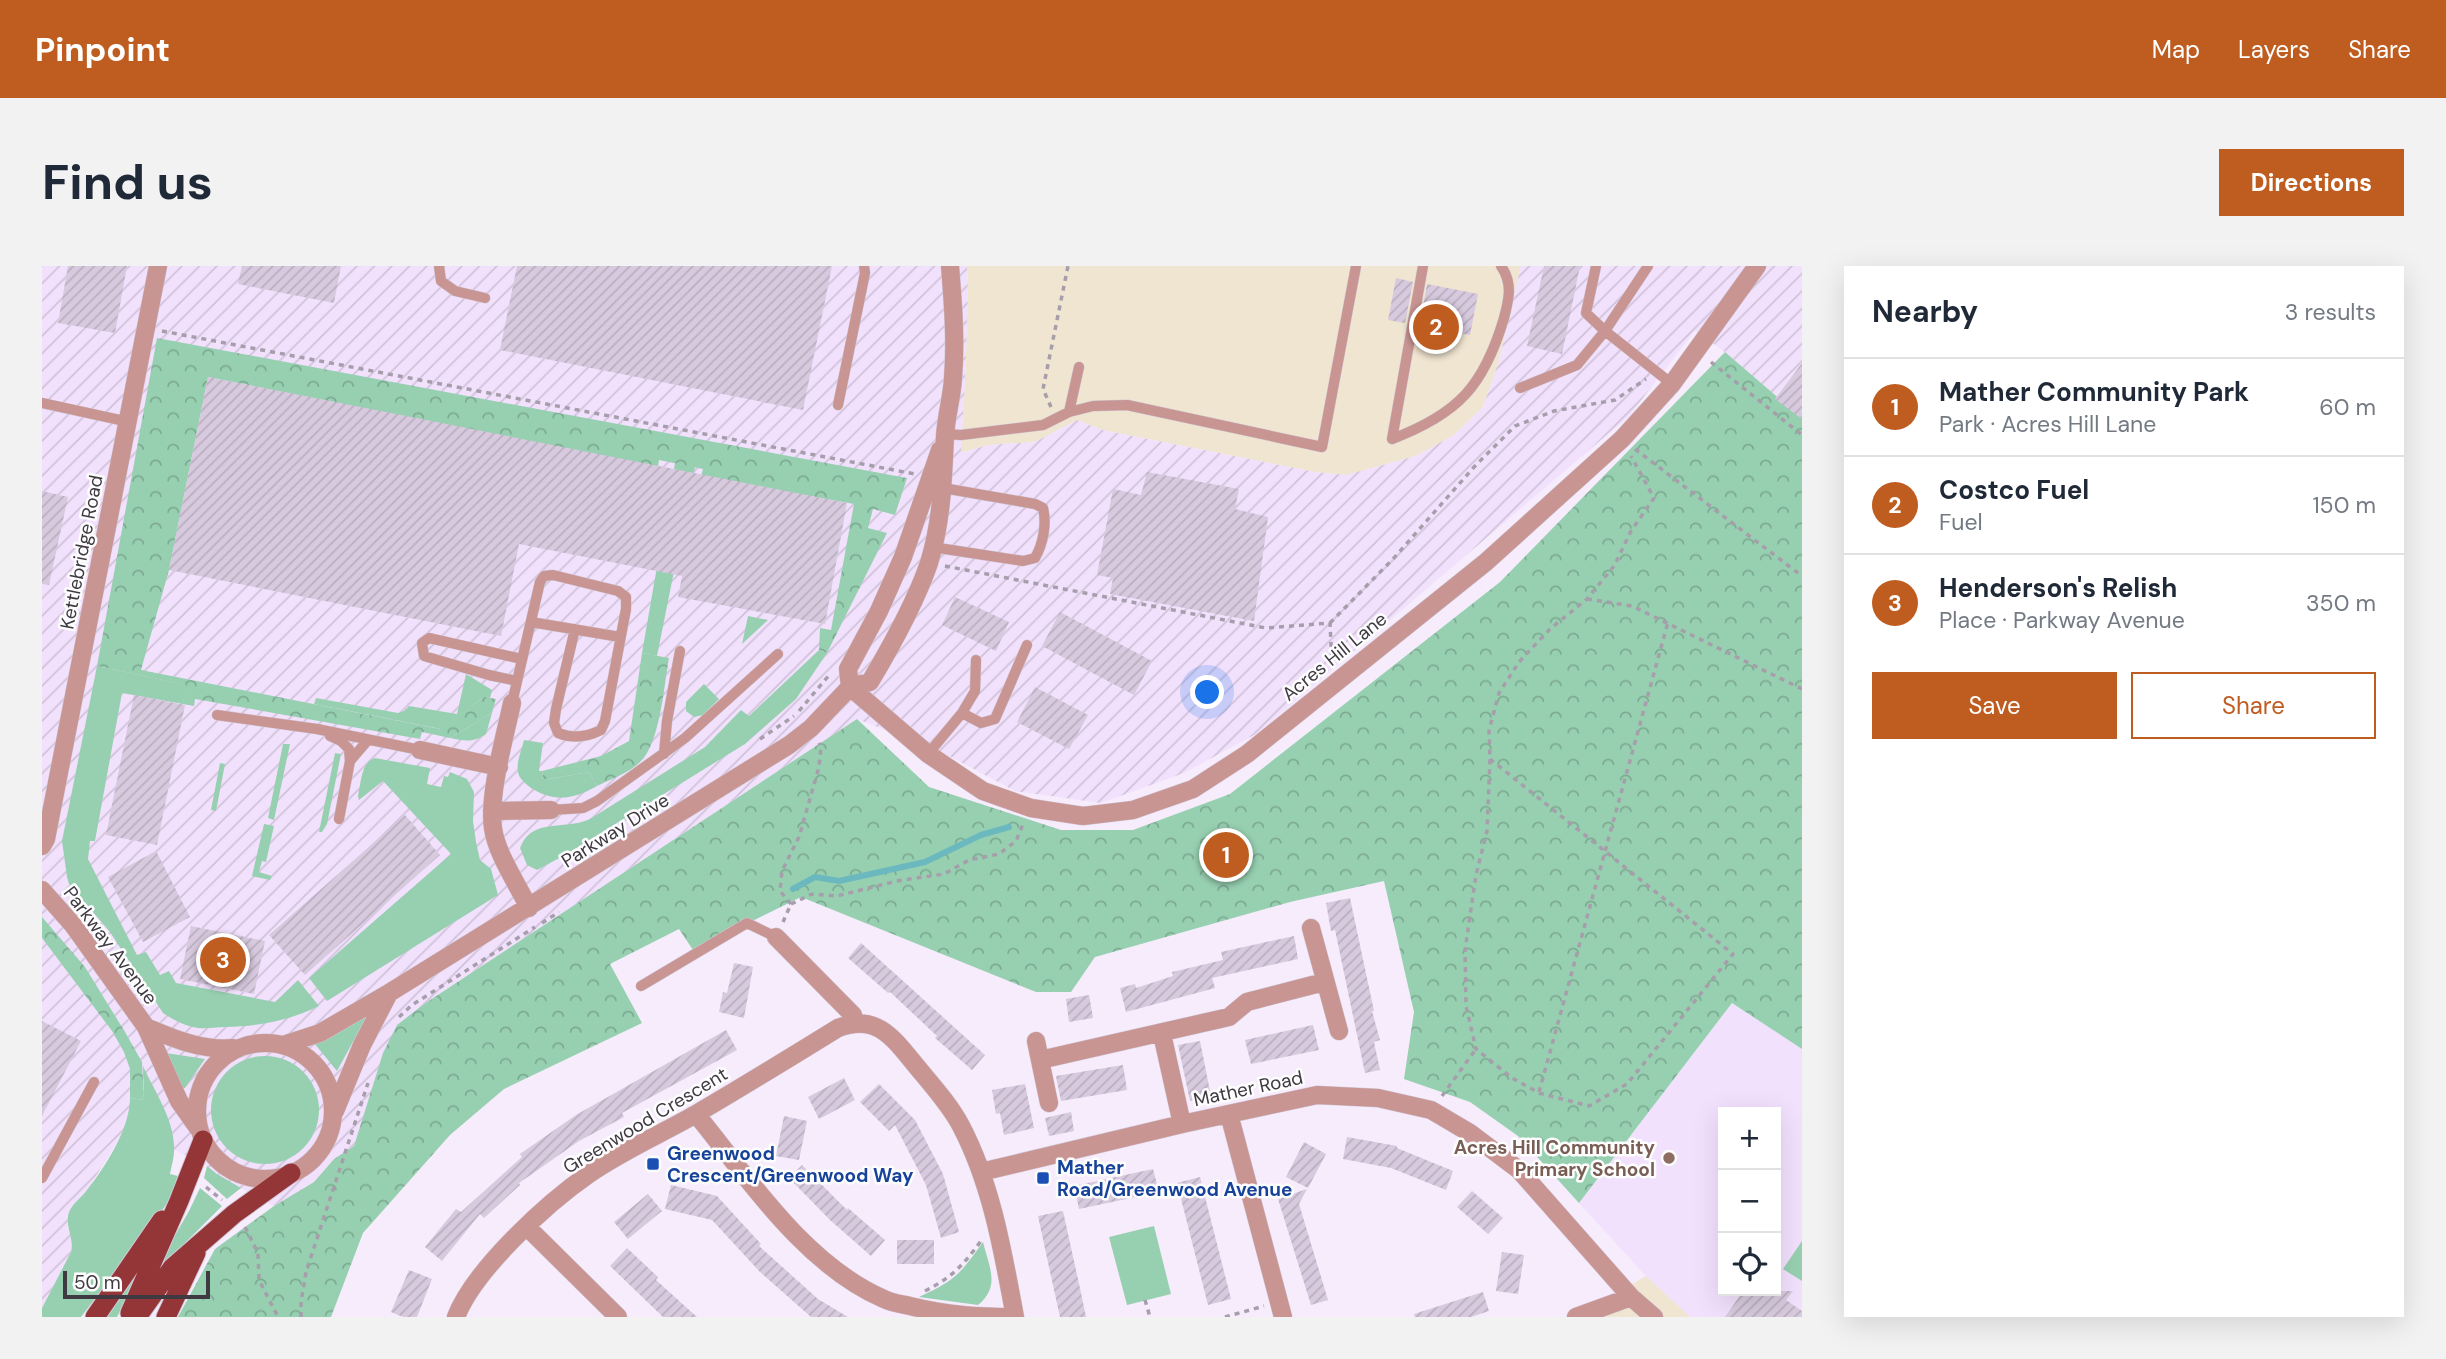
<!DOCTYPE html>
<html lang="en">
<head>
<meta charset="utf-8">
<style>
  body { margin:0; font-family:"DM Sans",sans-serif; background:#f2f2f3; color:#1f2937 }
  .controls { position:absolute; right:21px; bottom:21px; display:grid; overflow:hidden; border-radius:0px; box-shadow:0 7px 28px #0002 }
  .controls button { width:63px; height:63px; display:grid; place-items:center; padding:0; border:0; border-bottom:2px solid #e0e1e3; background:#fff; color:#1f2937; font:35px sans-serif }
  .scale { position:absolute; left:21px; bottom:18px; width:147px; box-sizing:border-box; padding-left:7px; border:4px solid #3f3a42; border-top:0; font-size:19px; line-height:24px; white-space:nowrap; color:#3f3a42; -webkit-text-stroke:5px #fdfdfd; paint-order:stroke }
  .you { position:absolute; left:1166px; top:427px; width:24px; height:24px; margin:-18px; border:5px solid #fff; border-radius:50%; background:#1a73e8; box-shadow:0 0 0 10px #1a73e833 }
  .badge { display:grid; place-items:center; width:46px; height:46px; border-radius:50%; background:#bf5d20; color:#fff; font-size:23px; font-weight:700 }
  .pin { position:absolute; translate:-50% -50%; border:4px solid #fff; box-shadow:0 2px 7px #0006 }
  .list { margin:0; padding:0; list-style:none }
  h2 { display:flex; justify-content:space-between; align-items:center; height:91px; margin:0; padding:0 28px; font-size:30px }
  h2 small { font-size:23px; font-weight:400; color:#747a83 }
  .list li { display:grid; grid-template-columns:46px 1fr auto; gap:21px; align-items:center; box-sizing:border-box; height:98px; padding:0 28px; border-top:2px solid #e0e1e3 }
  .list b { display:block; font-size:26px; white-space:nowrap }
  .list p { margin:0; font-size:23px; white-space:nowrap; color:#747a83 }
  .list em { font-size:23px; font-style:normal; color:#747a83 }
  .actions { display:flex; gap:14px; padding:21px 28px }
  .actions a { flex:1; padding:16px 0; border:2px solid #bf5d20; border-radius:0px; text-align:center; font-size:24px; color:#bf5d20 }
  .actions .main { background:#bf5d20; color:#fff }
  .icon { flex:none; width:38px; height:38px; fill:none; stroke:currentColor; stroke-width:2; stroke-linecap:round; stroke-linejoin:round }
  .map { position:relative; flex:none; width:1760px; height:1051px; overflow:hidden; border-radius:0px }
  header { display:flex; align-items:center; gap:42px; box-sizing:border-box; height:98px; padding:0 35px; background:#bf5d20; color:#fff }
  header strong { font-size:33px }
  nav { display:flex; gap:38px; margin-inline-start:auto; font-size:24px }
  .intro { display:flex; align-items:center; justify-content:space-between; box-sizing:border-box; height:168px; padding:0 42px }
  h1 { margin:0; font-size:49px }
  .button { padding:18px 32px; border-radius:0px; background:#bf5d20; color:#fff; font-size:24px; font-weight:700 }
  main { display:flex; gap:42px; padding:0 42px }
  aside { flex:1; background:#fff; border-radius:0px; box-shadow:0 7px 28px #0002 }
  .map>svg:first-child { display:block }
</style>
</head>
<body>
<header>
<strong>Pinpoint</strong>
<nav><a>Map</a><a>Layers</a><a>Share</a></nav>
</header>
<div class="intro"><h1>Find us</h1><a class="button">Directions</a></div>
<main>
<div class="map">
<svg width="1760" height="1051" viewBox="0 0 1760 1051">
  <defs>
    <pattern id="industrial-furrows" width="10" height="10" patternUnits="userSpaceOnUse" patternTransform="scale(1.75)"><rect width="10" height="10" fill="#f2e1fd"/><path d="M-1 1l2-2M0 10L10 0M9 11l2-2" fill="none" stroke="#d1c2da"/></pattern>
    <pattern id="forest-crowns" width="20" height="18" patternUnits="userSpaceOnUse" patternTransform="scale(1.75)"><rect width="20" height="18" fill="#97d0b1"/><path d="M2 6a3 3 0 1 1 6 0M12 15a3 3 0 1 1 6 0" fill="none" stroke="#7daa92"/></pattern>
    <pattern id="building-hatch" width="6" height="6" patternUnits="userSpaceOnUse" patternTransform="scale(1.75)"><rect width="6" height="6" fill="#d7cade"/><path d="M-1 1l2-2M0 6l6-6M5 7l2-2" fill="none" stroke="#baaec0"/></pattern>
  </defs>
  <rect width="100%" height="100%" fill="#f6ecfc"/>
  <!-- commercial -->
  <path fill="#f0e5d0" d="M925,0H1479L1457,95L1441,141L1412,169L1374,190L1304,209L1273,206L1060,164L1035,154L993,176L946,179L918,187L923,116L926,26Z
    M1604,1010L1651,1051H1534Z"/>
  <!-- industrial -->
  <path fill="url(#industrial-furrows)" d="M0,0H925L926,26L923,116L919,187L946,179L993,176L1035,154L1060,164L1273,206L1304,209L1374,190L1412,169L1441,141L1457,95L1479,0H1760V152L1683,86L1653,65L1587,150L1216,467L1142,507L1059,537L973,525L898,485L815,453L382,738L355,759L312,880L292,893L272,916L251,929L232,940L183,914L165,900L133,884L81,867L46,923L29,941L26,960L31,980L29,986L0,1042Z"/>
  <!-- built -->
  <path fill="#f2e1fd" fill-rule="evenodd" d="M1690,737L1760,783V1051H1648L1604,1010L1537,937ZM1681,846H1734V1025H1681Z"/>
  <!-- grass -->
  <path fill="#97d0b1" d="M633,197L653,201L615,390L600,387Z
    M706,350L726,354L700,378Z
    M777,384L785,387L754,433L703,478L523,589L495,604L485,599L478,582C490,551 521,565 548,553L663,481L699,444L707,450Z
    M55,400L145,419L141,438L80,427L53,575H48L46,593L95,689L104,686L118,709L127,705L134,717L233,736L256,714L277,740C247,755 216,760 183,761C174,761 164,763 156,762C143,760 131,754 121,747L68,666L27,618L25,611L20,575Z
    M424,408L450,424L448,432L442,431L399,463L272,438L274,432L356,447L362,445L367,440L415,448Z
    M662,418L677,433L661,449L652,451L644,445V436Z
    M450,447L444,468C431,477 423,475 408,472Z
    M482,474L501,477L497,505H500L501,514L547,506L555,520C533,533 512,537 489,522C484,518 477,513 476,506C474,496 480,483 482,474Z
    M241,478H248L232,554L226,552Z
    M293,487L299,488L285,558L280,566H277Z
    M333,492L388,502L385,518L399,521L402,510L406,511L408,506L425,513L432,526L431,555L434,576L438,594L449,603L456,629L285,735L267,712L409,588L341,515L317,534L316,530C319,517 319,496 333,492Z
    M178,497L183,498L174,545L169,544Z
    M222,558L232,560L224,596L220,595L217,606L230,610L228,614L210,610Z
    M325,750L295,805L272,777Z
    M124,787L163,793L143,822H141Z
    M169 844a54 54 0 1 1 108 0a54 54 0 1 1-108 0Z
    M101,800C112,824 131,852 132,879C133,889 130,898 128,908L140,911L127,935L39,1051H0V1042L29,986C33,972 21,958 28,944C32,936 40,931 45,924C64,900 88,862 88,832L102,834Z
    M165,900L175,908L199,922L185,933L162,912Z
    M158,922L180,940L109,1011L147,945Z
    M1112,960L1129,1028L1085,1039L1067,971Z
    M1760,975V1015L1741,1003Z
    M941,976C947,1001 959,1020 936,1039L877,1031C914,1014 918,1008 941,976Z
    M98,999L100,1001L75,1051H62Z"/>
  <!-- forest -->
  <path fill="url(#forest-crowns)" d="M115,72L865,212L853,249L831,243L826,262L845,267L785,387L777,384L778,362L789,364L812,238L659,210L661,203L617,194L616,201L166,111L127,304L99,404L398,463L442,431L454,433L450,447L408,472L380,466L378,473L153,433L152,440L141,438L144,419L55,400Z
    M1683,86L1760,152V783L1690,737L1537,937L1476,870L1428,836L1362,813L1372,746L1342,615L1248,636L1053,691L1029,726H994L759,631L651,684L637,663L568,698L600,757L462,823L408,869L321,967L289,1051H136L173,983L232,940L272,916L292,893L312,880L341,787L355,759L382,738L815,453L887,521L1019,564H1091L1188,528L1458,316Z
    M600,387L627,392C622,419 618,478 598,496C587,507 569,513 555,520L547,506L501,514L500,505L559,490L587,475Z
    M0,651L43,701L83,766L100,796L102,834L88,832V803L82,786L70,765L0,672Z"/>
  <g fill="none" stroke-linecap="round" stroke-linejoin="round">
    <!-- stream -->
    <path stroke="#6bb9bf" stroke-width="6" d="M751,623L773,611L797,615L883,596L939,569L967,561"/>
  </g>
  <!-- building -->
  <path fill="url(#building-hatch)" d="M26,0H85L73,67L16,57Z
    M200,0H299L292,37L196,18Z
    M475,0H790L761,144L458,84Z
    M1502,0H1538L1520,88L1485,80Z
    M1354,12L1371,16L1363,57L1346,54Z
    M1385,18L1436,28L1428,69L1378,60Z
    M1760,97V153L1733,133Z
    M166,111L805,237L783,358L636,331L640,310L477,278L459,370L127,304Z
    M1105,206L1197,223L1193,243L1226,251L1212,355L1068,328L1071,312L1055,309L1071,223L1099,229Z
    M0,225L26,231L7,319L0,318Z
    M913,331L967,356L954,385L900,359Z
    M1018,346L1110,395L1092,429L1000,380Z
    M993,421L1046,449L1027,483L975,456Z
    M92,429L143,439L115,579L64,569Z
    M363,549L398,589L263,709L227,669Z
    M114,585L148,651L101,676L66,611Z
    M1308,632L1332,745H1330L1338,774L1332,776L1338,804L1323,807L1293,664L1289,665L1284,637Z
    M149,660L223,675L212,728L138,713Z
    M1252,670L1256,693L1170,712L1173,722L1084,746L1078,722L1093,718L1094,722L1131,710L1130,706L1181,694L1179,686Z
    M819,677L943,789L930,804L893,772L895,770L848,726L846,727L806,692Z
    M692,697L711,701L702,752L677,746L681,726L685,727Z
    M1047,729L1051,752L1027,756L1024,733Z
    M0,755L39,775L0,850Z
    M1271,759L1277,784L1209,798L1203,774Z
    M684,764L695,784L580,847L582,851L537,875L477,917L478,919L442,952L438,948L400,995L383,981L414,943L419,946L480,891L478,888L534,849Z
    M1158,775L1169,830L1148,835L1136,779Z
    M1081,799L1085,824L1019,835L1014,810Z
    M802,812L813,834L777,853L766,831Z
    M837,818L873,854L901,908L917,966L899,972L884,919L853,859L847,865L818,836Z
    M983,818L992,862L962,869L958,847L954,848L950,824Z
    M1029,846L1032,865L1007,870L1003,852Z
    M742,850L765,855L757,894L734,890Z
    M1305,871L1355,880V882L1411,905L1404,924L1349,902L1301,893Z
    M1262,876L1284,888L1266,922L1244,911Z
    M760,899L805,944L806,942L843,974L829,990L788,954L747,912Z
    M1111,903L1117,926L1037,943L1032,920Z
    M1158,911L1189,1033L1166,1039L1135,917Z
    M629,919L675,930L719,978L717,980L776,1033L806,1051H769L718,1006L670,954L623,943Z
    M1265,923L1257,938L1286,1034L1269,1039L1236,933Z
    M1430,925L1461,952L1446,968L1415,941Z
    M606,928L620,945L586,973L572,956Z
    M1021,945L1039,1027L1044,1051H1018L1005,992L996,950Z
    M855,974H892V998H855Z
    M585,982L616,1011L614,1014L655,1051H621L568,1000Z
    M1460,986L1482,989L1476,1028L1454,1025Z
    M367,1004L390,1013L375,1051H361L349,1046Z
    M1701,1025H1751L1744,1034L1760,1045V1051H1683Z
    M1441,1026L1447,1045L1429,1051H1373L1372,1048Z"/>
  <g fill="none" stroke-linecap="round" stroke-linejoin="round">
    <defs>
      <path id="service" d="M397,0L399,15L413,25L443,32
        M1606,0L1563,65L1630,118
        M1478,122L1535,99L1563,65L1544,47L1554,0
        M0,137L87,156
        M796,139L823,7L822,0
        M1027,146L1037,101
        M903,168L919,169L1001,159L1027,146L1051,140L1085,139L1280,181L1314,0
        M1350,173C1416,148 1442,120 1462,52C1467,33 1471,17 1459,0
        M1350,173L1381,0
        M890,281L981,295L993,292C1001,278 1005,258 1001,242L993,238L901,222
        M489,356L578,371
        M475,415L447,409L382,390L380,377L387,372L480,393
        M470,437L498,316L502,310L511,309L576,325L584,331V343L563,455L559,464C545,471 531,473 516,467L512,457L514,443L533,363
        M920,447L939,457L953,453L985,379
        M175,449L275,463L378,484
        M288,470L299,475L307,483L308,495
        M622,488L625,455L638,385
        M886,488L920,447L933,425L934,394
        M509,544L541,542L555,535L643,472L736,388
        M297,553L308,495L326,474
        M599,720L705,657L734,671
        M0,912L52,816"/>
      <path id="minor" d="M808,421L886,488L941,525L989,542L1041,550L1091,544L1151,523L1205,488L1444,296L1580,173L1630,118L1715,0
        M808,421L806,403L837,345L861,291L898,184
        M470,437C463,470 446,530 451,562C454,587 476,619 487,642
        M378,484L457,501
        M450,545L509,544
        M0,580L4,573L116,0
        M0,624L31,659L104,761L137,835L156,862
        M1269,662L1297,765
        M734,671L811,749L813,756
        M104,761C133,773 160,785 191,782
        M1120,768L1140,858
        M994,775L1007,837
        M155 845a68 68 0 1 1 136 0a68 68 0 1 1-136 0Z
        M241,779L278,767L347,727L747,479L769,462L808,421L828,416C850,379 873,338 887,297C900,255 901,213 903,170C904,151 910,131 911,112C914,75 911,37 908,0
        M998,794L1187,751L1205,736L1282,716
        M293,845L320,779L347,727
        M654,848C707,913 763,999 842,1033C850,1037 859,1038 868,1040C905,1049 936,1051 973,1051
        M1187,848L1241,1051
        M939,906L1140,858L1275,829L1336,832L1389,844L1428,867L1477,904L1589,1031L1612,1051
        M485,961L576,1051
        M414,1051C432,1004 505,937 547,908C580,885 619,868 654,848C702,820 749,791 796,762C833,748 849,769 871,796C887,816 907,837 919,860C950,919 961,987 973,1051
        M1534,1051L1589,1031"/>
      <path id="trunk" d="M88,1047L137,935L161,874
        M53,1051L120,954
        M95,1051L130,1002L192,948L249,907
        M124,1051L154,987"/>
    </defs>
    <!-- service casing -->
    <use href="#service" stroke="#d1c8d7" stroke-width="11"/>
    <!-- minor casing -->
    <use href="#minor" stroke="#d1c8d7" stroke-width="19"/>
    <!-- trunk casing -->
    <use href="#trunk" stroke="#d1c8d7" stroke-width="21"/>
    <!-- path -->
    <path stroke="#a69eab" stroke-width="3.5" stroke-dasharray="5 5" stroke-linecap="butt" d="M120,65L873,208
      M1669,96L1760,169
      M1009,141L1001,123L1026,0
      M1593,183L1760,310
      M903,300L1224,362L1288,357L1290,398
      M1545,333L1590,340L1760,423
      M1288,357L1351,293L1432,201L1473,160L1512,145L1573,134L1604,113
      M757,445L788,408
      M718,473L752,450
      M1448,493L1691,688L1585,818L1547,840L1497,827L1470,812L1434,783L1424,740L1423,684L1434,609L1445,565L1448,493L1447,464L1457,427L1477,396L1508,363L1545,333L1572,300L1589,265L1612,232L1589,190
      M749,638L770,628L795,630L855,615L902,608L927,594L957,588L974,575L981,558
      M741,656L749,638L738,625L740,605L757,571L777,501L779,481L777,477
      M500,657L517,646
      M357,751L370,739L493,661
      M1497,826L1626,356
      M1400,830L1434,783
      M164,921L180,934
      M203,961L216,987L217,1014L236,1051
      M883,1025C912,1010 920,1000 939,975
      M1103,1034L1108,1051
      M259,1051V1036L264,1006L326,817
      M1183,1051L1222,1040"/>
    <!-- service -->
    <use href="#service" stroke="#c89592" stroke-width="10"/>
    <!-- minor -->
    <use href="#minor" stroke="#c89592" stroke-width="18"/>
    <!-- trunk -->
    <use href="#trunk" stroke="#943538" stroke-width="19"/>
  </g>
  <!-- markers -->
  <circle fill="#8d6e63" stroke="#fdfdfd" stroke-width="2.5" cx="1627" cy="892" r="7"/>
  <g fill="#1a4fb4" stroke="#fdfdfd" stroke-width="2.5">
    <rect x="604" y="891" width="14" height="14" rx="3.5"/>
    <rect x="994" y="905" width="14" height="14" rx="3.5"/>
  </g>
  <g text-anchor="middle" stroke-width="5" stroke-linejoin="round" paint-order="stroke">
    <!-- street labels -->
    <g font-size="19" fill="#3f3a42" stroke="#fdfdfd">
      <text transform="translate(39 286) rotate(-79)" y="7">Kettlebridge Road</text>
      <text transform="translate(1292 390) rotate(-39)" y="7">Acres Hill Lane</text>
      <text transform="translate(573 564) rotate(-32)" y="7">Parkway Drive</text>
      <text transform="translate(69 679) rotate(53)" y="7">Parkway Avenue</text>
      <text transform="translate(1206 822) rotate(-12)" y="7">Mather Road</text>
      <text transform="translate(603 854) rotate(-31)" y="7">Greenwood Crescent</text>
    </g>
    <!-- education labels -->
    <g font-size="19" font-weight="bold" fill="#785e54" stroke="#fdfdfd" text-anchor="end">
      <text x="1613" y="888">Acres Hill Community<tspan x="1613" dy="22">Primary School</tspan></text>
    </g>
    <!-- transit labels -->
    <g font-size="19" font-weight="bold" fill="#164399" stroke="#fdfdfd" text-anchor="start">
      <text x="625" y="894">Greenwood<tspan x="625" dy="22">Crescent/Greenwood Way</tspan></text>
      <text x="1015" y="908">Mather<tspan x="1015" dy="22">Road/Greenwood Avenue</tspan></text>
    </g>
  </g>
</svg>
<div class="controls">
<button>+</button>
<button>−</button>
<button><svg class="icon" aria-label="locate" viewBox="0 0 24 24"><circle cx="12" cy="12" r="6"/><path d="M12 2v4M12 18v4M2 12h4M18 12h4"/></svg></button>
</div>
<div class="scale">50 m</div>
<div class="you"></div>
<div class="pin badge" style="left:1184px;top:589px">1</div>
<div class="pin badge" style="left:1394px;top:61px">2</div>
<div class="pin badge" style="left:181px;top:694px">3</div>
</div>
<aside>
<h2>Nearby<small>3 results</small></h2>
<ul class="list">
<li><span class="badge">1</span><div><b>Mather Community Park</b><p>Park · Acres Hill Lane</p></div><em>60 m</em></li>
<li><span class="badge">2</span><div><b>Costco Fuel</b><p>Fuel</p></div><em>150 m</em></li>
<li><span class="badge">3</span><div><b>Henderson's Relish</b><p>Place · Parkway Avenue</p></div><em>350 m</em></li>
</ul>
<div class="actions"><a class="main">Save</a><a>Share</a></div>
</aside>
</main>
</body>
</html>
